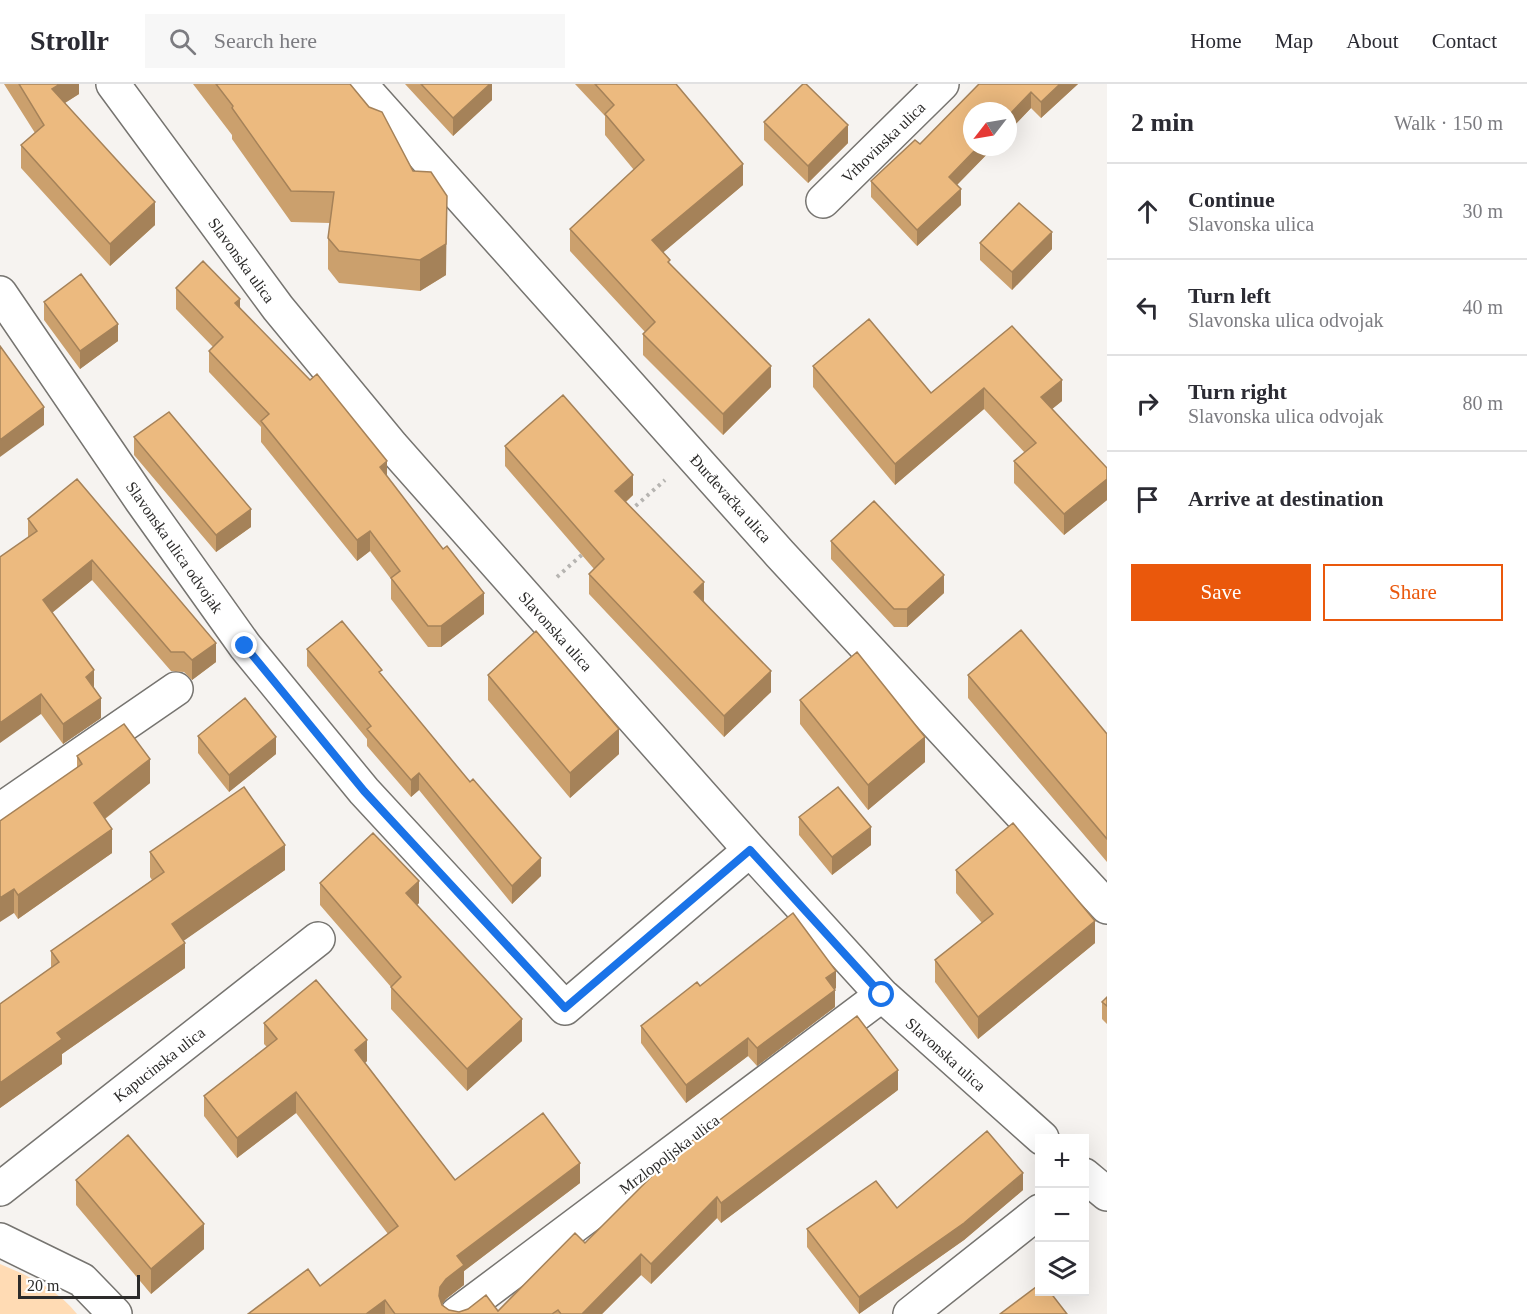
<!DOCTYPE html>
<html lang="en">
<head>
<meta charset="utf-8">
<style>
  body { margin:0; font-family:"Times New Roman",serif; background:#f7f7f7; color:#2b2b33 }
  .controls { position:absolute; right:18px; bottom:18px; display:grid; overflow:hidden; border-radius:0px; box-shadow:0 6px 24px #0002 }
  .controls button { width:54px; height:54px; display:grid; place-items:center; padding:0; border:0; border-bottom:2px solid #e1e1e2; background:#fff; color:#2b2b33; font:30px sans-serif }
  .compass { position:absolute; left:963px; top:18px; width:54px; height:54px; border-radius:50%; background:#fff; box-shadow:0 6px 24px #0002; rotate:239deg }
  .scale { position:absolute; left:18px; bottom:15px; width:122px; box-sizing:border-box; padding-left:6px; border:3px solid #2c2b2a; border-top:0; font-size:16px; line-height:21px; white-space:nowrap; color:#2c2b2a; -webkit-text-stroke:4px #fff; paint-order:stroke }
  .stop { position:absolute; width:18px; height:18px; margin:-14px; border:4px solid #1a73e8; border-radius:50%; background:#fff }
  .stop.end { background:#1a73e8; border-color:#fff; box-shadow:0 2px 6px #0008 }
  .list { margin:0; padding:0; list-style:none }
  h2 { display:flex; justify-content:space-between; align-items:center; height:78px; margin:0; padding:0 24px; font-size:26px }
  h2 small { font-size:20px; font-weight:400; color:#7c7c81 }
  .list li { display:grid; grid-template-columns:39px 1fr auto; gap:18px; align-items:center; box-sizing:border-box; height:96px; padding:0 24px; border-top:2px solid #e1e1e2 }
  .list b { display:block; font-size:22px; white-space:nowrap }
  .list p { margin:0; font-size:20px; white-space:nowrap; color:#7c7c81 }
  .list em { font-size:20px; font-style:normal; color:#7c7c81 }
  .actions { display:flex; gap:12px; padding:18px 24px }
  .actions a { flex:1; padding:14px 0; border:2px solid #ea580c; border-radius:0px; text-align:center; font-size:21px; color:#ea580c }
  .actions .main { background:#ea580c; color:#fff }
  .icon { flex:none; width:33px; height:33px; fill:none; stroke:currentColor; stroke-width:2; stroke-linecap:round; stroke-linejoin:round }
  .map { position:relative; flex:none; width:1107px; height:1230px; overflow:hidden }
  header { display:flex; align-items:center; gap:36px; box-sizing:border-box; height:84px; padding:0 30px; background:#fff; border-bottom:2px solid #e1e1e2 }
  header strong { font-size:28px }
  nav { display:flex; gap:33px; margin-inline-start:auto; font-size:21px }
  .search { width:420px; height:54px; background:#f7f7f7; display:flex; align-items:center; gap:15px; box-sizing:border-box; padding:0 21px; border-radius:0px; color:#7c7c81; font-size:22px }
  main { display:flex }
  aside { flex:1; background:#fff }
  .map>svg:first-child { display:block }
</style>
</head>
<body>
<header>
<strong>Strollr</strong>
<div class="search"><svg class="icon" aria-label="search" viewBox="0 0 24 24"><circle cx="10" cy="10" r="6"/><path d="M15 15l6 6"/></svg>Search here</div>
<nav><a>Home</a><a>Map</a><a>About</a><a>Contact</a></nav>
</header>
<main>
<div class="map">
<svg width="1107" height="1230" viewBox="0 0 1107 1230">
  <rect width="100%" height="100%" fill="#f6f3f0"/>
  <!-- green -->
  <path fill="#ffdbb4" d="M0,1180C29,1192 57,1205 77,1230H0Z"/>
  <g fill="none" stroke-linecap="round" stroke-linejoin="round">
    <defs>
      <path id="minor" d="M113,0L278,224L392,362L750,766L882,911L1042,1054
        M360,0L780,470L1107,823
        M823,117L942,0
        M0,209L141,416L245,562L364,707L565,924L750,766
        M0,726L176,605
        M1084,1091L1107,1110
        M0,1105L318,855
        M0,1156L82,1196L115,1230
        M457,1230L882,911
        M910,1230L1040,1127"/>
    </defs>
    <!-- minor casing -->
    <use href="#minor" stroke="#767470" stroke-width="36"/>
    <!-- path -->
    <path stroke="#b6b4b1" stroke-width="4" stroke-dasharray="3 4.5" stroke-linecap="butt" d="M630,427L665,396
      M557,493L585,468"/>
    <!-- minor -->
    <use href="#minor" stroke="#fff" stroke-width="33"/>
  </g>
  <!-- wall -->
  <path fill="#cba06d" d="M4,0H79V10L65,19L155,141L110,182L21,84V61L35,49Z
    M193,0H350L446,191L420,207L339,199L328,185V154L330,139L291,138L232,55V51Z
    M405,0H492V16L453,52Z
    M575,0H676L743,101L663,168L670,180L771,303L723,351L643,271V250L645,248L570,167V145L634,86L605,51V32Z
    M979,0H1078L1041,34L1031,24L1008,48V27L972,63H994L957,101L961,121L917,162L871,113V97L920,60Z
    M764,38L848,59L808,99L764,56Z
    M980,159L1052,165L1012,206L980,176Z
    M176,204L240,224L387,392L484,530L441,563H428L391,515V495L370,467L357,477L261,358V343L209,288V267L213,263L176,225Z
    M44,218L118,257L80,285L44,236Z
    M1012,242L1062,317L1052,325L1107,384V416L1064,451L1014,399V377L1025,369L984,325L895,401L813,303V282L931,309Z
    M134,353L251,443L216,468L134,371Z
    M505,362L633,411L626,418L704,517L771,608L724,653L589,510V490L594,485L505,382Z
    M77,395L216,578L192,596L184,588L171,587L92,496L52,529L94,604L101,634L63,660L41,630L28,453V435Z
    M831,457L944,509L907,543H894L831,475Z
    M307,565L382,592L541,792L512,820L419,706L411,713L367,662V655L307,582Z
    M488,591L619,670L570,714L488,616Z
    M968,591L1107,650V778L968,614Z
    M800,616L925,678L868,726L800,640Z
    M198,652L276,670L229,708L198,669Z
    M77,672L150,699L105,735L112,769L18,835L14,829L0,737L77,684Z
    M799,733L871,761L832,791L799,751Z
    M150,768L285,786L184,856L185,884L62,970V980L0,1024V920L51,884V867L152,796L150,793Z
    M956,786L1095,859L978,955L935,898V876L982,839L956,809Z
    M320,799L419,819L417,821L522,957L467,1007L391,925V903L320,821Z
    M700,902L836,904L835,905V923L757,982L748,972L686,1019L641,959V942Z
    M1107,913V940L1102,935V918Z
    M264,939L367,977L365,979L455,1096L580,1099L464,1187V1201L446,1215L442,1220L449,1226L459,1228L498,1227L585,1159L898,1006L721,1139L717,1134L651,1200L641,1191L602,1230H248L320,1202L388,1150L296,1029L237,1074L204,1032V1012L267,963L264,960Z
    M76,1096L204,1165L151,1210L76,1121Z
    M1023,1106L964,1156L859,1230L807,1163V1145L897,1124Z"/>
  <!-- shaded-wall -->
  <path fill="#a58259" d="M60,0H79V10L52,27V5Z
    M490,0H492V16L453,52V34Z
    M1060,0H1078L1041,34V18Z
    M1031,8V24L1008,48V32Z
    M848,41V59L808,99V82Z
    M978,63H994L949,109V93Z
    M743,80V101L652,178V156Z
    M961,105V121L917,162V146Z
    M447,112L446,191L420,207V176Z
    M155,118V141L110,182V160Z
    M1052,148V165L1012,206V188Z
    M240,215V235L235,219Z
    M118,240V257L80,285V267Z
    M771,282V303L723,351V330Z
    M1062,296V317L1041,334V313Z
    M984,304V325L895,401V380Z
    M44,323V341L0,373V356Z
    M387,377V398L380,383Z
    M633,391V411L615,427V407Z
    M1107,395V416L1064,451V430Z
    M251,425V443L216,468V451Z
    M370,447V467L357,477V456Z
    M92,476V496L43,536V516Z
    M944,491V509L907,543V525Z
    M704,498V519L694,508Z
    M484,509V530L441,563V542Z
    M216,559V578L192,596V576Z
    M94,586V606L86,593Z
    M771,587V608L724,653V632Z
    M41,610V630L0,659V639Z
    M101,614V634L63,660V640Z
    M619,645V670L570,714V689Z
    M276,653V670L229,708V691Z
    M925,653V678L868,726V701Z
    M150,675V699L94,743V719Z
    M419,689V706L411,713V696Z
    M871,743V761L832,791V773Z
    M112,745V769L18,835V811Z
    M285,761V786L172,865V840Z
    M541,774V792L512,820V802Z
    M419,797V819L406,831V809Z
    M14,805V829L0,838V814Z
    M1095,837V859L978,955V933Z
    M185,859V884L62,970V980L0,1024V999L57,949Z
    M836,887V904L826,912V894Z
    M835,906V923L757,982V964Z
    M522,935V957L467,1007V985Z
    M748,954V972L686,1019V1001Z
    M367,956V977L355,987V966Z
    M898,986V1006L721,1139V1119Z
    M296,1008V1029L237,1074V1054Z
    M580,1079V1099L464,1187V1201L446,1215L440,1223L439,1212L440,1203L457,1172Z
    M1023,1089V1106L964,1156L859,1230V1213Z
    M717,1113V1134L651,1200V1180Z
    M204,1140V1165L151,1210V1185Z
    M641,1170V1191L602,1230H582Z
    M385,1216V1230H366Z"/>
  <!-- building -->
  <path fill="#ecba7f" stroke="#a58259" stroke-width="1.5" d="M19,0H60L52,5L155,118L110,160L21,61L44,41Z
    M216,0H350L369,23L382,28L413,87L431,88L447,112L446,160L420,176L339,167L328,154L334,108L291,107L232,24L233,22Z
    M421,0H490L453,34Z
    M595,0H676L743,80L652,156L670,176L668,178L771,282L723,330L643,250L655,238L570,145L644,76L605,30L614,21Z
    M803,0H806L848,41L808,82L764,38Z
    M979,0H1060L1041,18L1031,8L1008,32V27H972V63H978L949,93L961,105L917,146L871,97L915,56L920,60Z
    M1019,119L1052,148L1012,188L980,159Z
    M203,177L240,215L235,219L310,296L317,290L387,377L380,383L443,465L447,462L484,509L441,542H428L391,494L400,487L370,447L357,456L261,337L269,330L209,267L223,253L176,204Z
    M81,190L118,240L80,267L44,218Z
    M869,235L931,309L1012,242L1062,296L1041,313L1107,384V395L1064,430L1014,377L1036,359L984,304L895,380L813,282Z
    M0,262L44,323L0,356Z
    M563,311L633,391L615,407L704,498L694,508L771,587L724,632L589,490L604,475L505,362Z
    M169,328L251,425L216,451L134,353Z
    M77,395L216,559L192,576L184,568H171L92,476L43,516L94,586L86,593L101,614L63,640L41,610L0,639V473L37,447L28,435Z
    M874,417L944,491L907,525H894L831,457Z
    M342,537L382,586L379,588L470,698L473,695L541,774L512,802L419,689L411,696L367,645L371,642L307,565Z
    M1021,546L1107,650V755L968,591Z
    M536,547L619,645L570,689L488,591Z
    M857,568L925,653L868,701L800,616Z
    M245,614L276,653L229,691L198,652Z
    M124,640L150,675L94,719L112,745L18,811L14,805L0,814V737L82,680L77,672Z
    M244,703L285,761L172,840L185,859L57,949L62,955L0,999V920L59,878L51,867L164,788L150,768Z
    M838,703L871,743L832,773L799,733Z
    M1013,739L1095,837L978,933L935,876L993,830L956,786Z
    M373,749L419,797L406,809L522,935L467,985L391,903L401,893L320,799Z
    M793,829L836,887L826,894L835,906L757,964L748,954L686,1001L641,942L697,898L700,902Z
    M316,896L367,956L355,966L455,1096L543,1029L580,1079L457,1172L464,1181L446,1195L440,1203L439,1212L442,1221L449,1226L459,1228L468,1225L486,1211L498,1227L575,1149L585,1159L672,1072L857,932L898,986L721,1119L717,1113L651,1180L641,1170L582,1230H561L558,1226L552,1230H395L385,1216L366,1230H248L308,1185L320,1202L398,1142L296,1008L237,1054L204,1012L277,955L264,939Z
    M1107,913V922L1102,918Z
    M987,1047L1023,1089L964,1139L859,1213L807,1145L876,1097L897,1124Z
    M128,1051L204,1140L151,1185L76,1096Z
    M1040,1200V1208H1050L1067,1230H1000Z"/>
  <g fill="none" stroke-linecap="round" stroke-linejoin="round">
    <!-- route -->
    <path stroke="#1a73e8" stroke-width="8" d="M245,562L364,707L565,924L750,766L882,911"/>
  </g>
  <g text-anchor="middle" stroke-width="4.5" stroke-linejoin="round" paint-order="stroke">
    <!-- street labels -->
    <g font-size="16" fill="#2c2b2a" stroke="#fff">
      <text transform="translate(883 58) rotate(-44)" y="6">Vrhovinska ulica</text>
      <text transform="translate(242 176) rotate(54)" y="6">Slavonska ulica</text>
      <text transform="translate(731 414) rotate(48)" y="6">Đurđevačka ulica</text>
      <text transform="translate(175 463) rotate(55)" y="6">Slavonska ulica odvojak</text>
      <text transform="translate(556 547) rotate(48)" y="6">Slavonska ulica</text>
      <text transform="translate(946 970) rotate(42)" y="6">Slavonska ulica</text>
      <text transform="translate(159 980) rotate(-38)" y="6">Kapucinska ulica</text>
      <text transform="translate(669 1070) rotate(-37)" y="6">Mrzlopoljska ulica</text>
    </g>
  </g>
</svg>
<div class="controls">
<button>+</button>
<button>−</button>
<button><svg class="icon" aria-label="layers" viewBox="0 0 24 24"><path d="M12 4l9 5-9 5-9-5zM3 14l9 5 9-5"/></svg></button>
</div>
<svg class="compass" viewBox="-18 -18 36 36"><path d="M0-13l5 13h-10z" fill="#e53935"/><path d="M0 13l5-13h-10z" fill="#7c7c81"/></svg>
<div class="scale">20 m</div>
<div class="stop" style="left:882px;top:911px"></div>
<div class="stop end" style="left:245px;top:562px"></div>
</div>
<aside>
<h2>2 min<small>Walk · 150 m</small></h2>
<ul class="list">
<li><svg class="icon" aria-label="ahead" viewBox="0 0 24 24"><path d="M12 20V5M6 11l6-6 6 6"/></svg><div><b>Continue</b><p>Slavonska ulica</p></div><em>30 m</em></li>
<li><svg class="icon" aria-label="left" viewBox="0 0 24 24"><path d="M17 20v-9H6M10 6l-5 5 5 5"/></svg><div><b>Turn left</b><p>Slavonska ulica odvojak</p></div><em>40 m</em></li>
<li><svg class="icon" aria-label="right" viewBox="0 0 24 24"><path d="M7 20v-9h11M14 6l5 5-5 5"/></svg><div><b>Turn right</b><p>Slavonska ulica odvojak</p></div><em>80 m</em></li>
<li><svg class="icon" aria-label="arrive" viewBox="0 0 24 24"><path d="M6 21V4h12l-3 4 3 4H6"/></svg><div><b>Arrive at destination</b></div></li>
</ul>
<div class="actions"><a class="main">Save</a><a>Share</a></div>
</aside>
</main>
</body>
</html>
